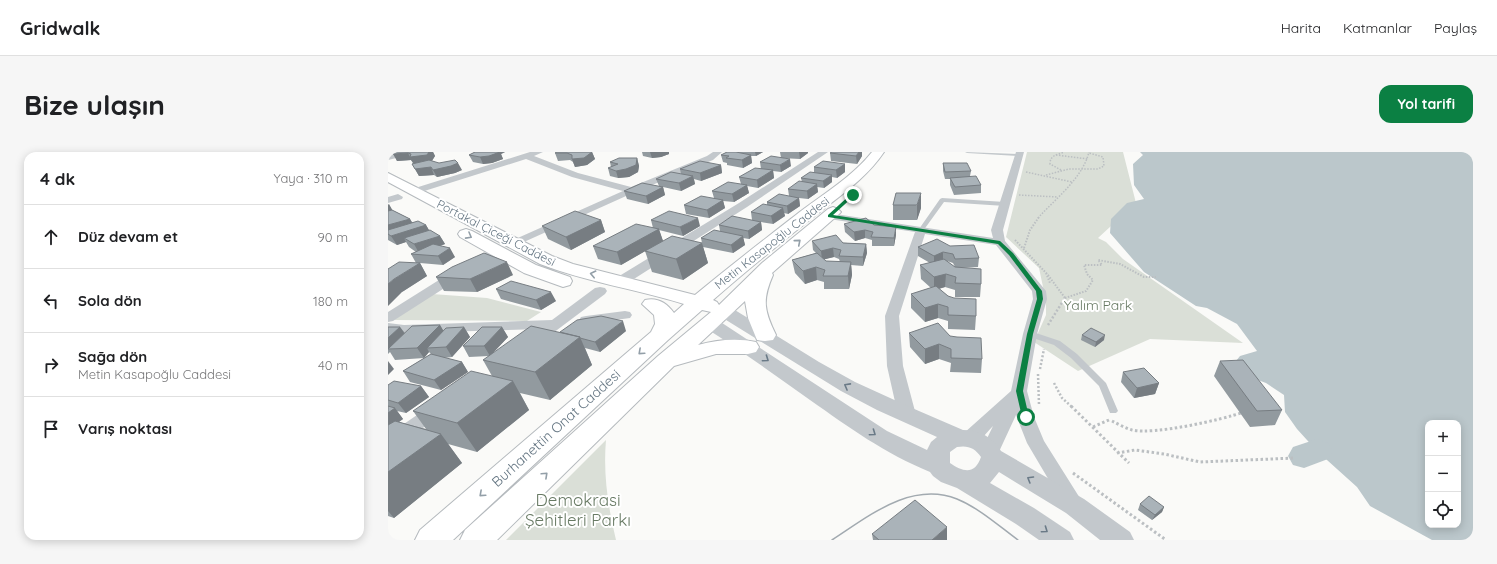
<!DOCTYPE html>
<html lang="tr">
<head>
<meta charset="utf-8">
<style>
  body { margin:0; font-family:Quicksand,sans-serif; background:#f6f6f6; color:#202124 }
  .controls { position:absolute; right:12px; bottom:12px; display:grid; overflow:hidden; border-radius:8px; box-shadow:0 2px 10px #0003 }
  .controls button { width:36px; height:36px; display:grid; place-items:center; padding:0; border:0; border-bottom:1px solid #e0e0e0; background:#fff; color:#202124; font:20px sans-serif }
  .stop { position:absolute; width:12px; height:12px; margin:-9px; border:3px solid #0b8043; border-radius:50%; background:#fff }
  .stop.end { background:#0b8043; border-color:#fff; box-shadow:0 1px 4px #0008 }
  .list { margin:0; padding:0; list-style:none }
  h2 { display:flex; justify-content:space-between; align-items:center; height:52px; margin:0; padding:0 16px; font-size:17px }
  h2 small { font-size:13px; font-weight:400; color:#757577 }
  .list li { display:grid; grid-template-columns:26px 1fr auto; gap:12px; align-items:center; box-sizing:border-box; height:64px; padding:0 16px; border-top:1px solid #e0e0e0 }
  .list b { display:block; font-size:15px; white-space:nowrap }
  .list p { margin:0; font-size:13px; white-space:nowrap; color:#757577 }
  .list em { font-size:13px; font-style:normal; color:#757577 }
  .icon { flex:none; width:22px; height:22px; fill:none; stroke:currentColor; stroke-width:2; stroke-linecap:round; stroke-linejoin:round }
  .map { position:relative; flex:none; width:1085px; height:388px; overflow:hidden; border-radius:12px }
  header { display:flex; align-items:center; gap:24px; box-sizing:border-box; height:56px; padding:0 20px; background:#fff; border-bottom:1px solid #e0e0e0 }
  header strong { font-size:19px }
  nav { display:flex; gap:22px; margin-inline-start:auto; font-size:14px }
  .intro { display:flex; align-items:center; justify-content:space-between; box-sizing:border-box; height:96px; padding:0 24px }
  h1 { margin:0; font-size:28px }
  .button { padding:10px 18px; border-radius:12px; background:#0b8043; color:#fff; font-size:14px; font-weight:700 }
  main { display:flex; gap:24px; padding:0 24px }
  aside { flex:1; background:#fff; border-radius:12px; box-shadow:0 2px 10px #0003 }
  .map>svg:first-child { display:block }
</style>
</head>
<body>
<header>
<strong>Gridwalk</strong>
<nav><a>Harita</a><a>Katmanlar</a><a>Paylaş</a></nav>
</header>
<div class="intro"><h1>Bize ulaşın</h1><a class="button">Yol tarifi</a></div>
<main>
<aside>
<h2>4 dk<small>Yaya · 310 m</small></h2>
<ul class="list">
<li><svg class="icon" aria-label="ahead" viewBox="0 0 24 24"><path d="M12 20V5M6 11l6-6 6 6"/></svg><div><b>Düz devam et</b></div><em>90 m</em></li>
<li><svg class="icon" aria-label="left" viewBox="0 0 24 24"><path d="M17 20v-9H6M10 6l-5 5 5 5"/></svg><div><b>Sola dön</b></div><em>180 m</em></li>
<li><svg class="icon" aria-label="right" viewBox="0 0 24 24"><path d="M7 20v-9h11M14 6l5 5-5 5"/></svg><div><b>Sağa dön</b><p>Metin Kasapoğlu Caddesi</p></div><em>40 m</em></li>
<li><svg class="icon" aria-label="arrive" viewBox="0 0 24 24"><path d="M6 21V4h12l-3 4 3 4H6"/></svg><div><b>Varış noktası</b></div></li>
</ul>
</aside>
<div class="map">
<svg width="1085" height="388" viewBox="0 0 1085 388">
  <rect width="100%" height="100%" fill="#fafaf8"/>
  <!-- green -->
  <path fill="#dadfd7" d="M639,0H735L748,51L710,86L718,90L735,107L855,191L762,187L690,219L646,190L658,163V149L651,116L618,85Z
    M44,142L99,146L153,160L139,169L6,168Z
    M218,288C215,322 220,355 228,388H118Z"/>
  <!-- water -->
  <path fill="#bbc7cb" fill-rule="evenodd" d="M752,0H1085V388H1044L982,354L969,335L929,299L909,277L897,260L896,243L878,231L859,224L848,209L852,204L869,199L849,172L819,156L808,154L756,120L722,81L723,67L739,51L756,47L746,33L745,12L755,3ZM1040,271H1070V373H1040Z"/>
  <g fill="none" stroke-linecap="round" stroke-linejoin="round">
    <!-- river -->
    <path fill="#bbc7cb" fill-rule="evenodd" d="M929,287L940,291L945,299L940,307L916,316L905,313L900,304L905,295Z"/>
    <defs>
      <path id="primary" d="M484,0H496C478,27 449,46 424,66C390,93 357,120 325,148L329,150L331,153L374,111L440,57L445,55L450,57L453,60L450,63L384,121L385,123C374,148 376,158 388,183L385,188L377,189L369,188L360,166L357,149L310,193C328,188 349,186 368,190L371,195L368,200L360,202H328L286,214L109,388H72L77,378L270,204L323,160L314,158L280,188L65,388H27L32,378L263,180L267,172L266,163L254,152L257,148C269,145 279,151 286,161L296,152C248,137 198,130 152,112L0,30V21L164,104L185,112L307,143C342,114 377,87 413,59C437,41 465,24 484,0Z
        M78,77L84,79L148,113L182,125L184,129L182,133L175,135L136,121L72,85L70,82L72,79Z"/>
    </defs>
    <!-- primary casing -->
    <use href="#primary" stroke="#b5babe" stroke-width="2"/>
    <!-- path-far3 -->
    <path stroke="#bbbfc2" stroke-width="1.5" stroke-dasharray="1.5 1.5" stroke-linecap="butt" d="M668,3L700,7
      M673,18L662,12C662,3 669,3 676,0
      M638,20L684,30
      M658,23L681,17H710L716,14L715,5L701,1
      M631,43L670,45
      M650,66C668,46 694,27 701,0"/>
    <!-- path-far2 -->
    <path stroke="#bbbfc2" stroke-width="2" stroke-dasharray="1.5 1.5" stroke-linecap="butt" d="M627,88L660,123L677,146L675,150
      M636,96L642,78L651,65
      M658,121L662,131
      M677,146L698,139L705,128L699,122L696,113H714L710,108L732,112L756,125H768"/>
    <!-- path-far1 -->
    <path stroke="#bbbfc2" stroke-width="2.5" stroke-dasharray="2 2" stroke-linecap="butt" d="M660,173L675,149
      M652,217L656,197
      M650,222L651,253
      M666,231L674,246L684,255"/>
    <!-- path -->
    <path stroke="#bbbfc2" stroke-width="3" stroke-dasharray="2.5 2.5" stroke-linecap="butt" d="M683,254L741,311
      M724,269C730,272 737,276 744,278C766,283 833,268 856,260
      M705,275L721,268
      M729,301L747,298L776,302L812,310L907,306
      M685,321L778,388"/>
    <!-- service -->
    <path fill="#c3c8cc" fill-rule="evenodd" d="M577,0L631,2L633,3L631,4L579,1Z
      M554,46L617,50L620,52L617,54L556,50L535,79H531V77L552,47Z
      M639,180H645L672,189L689,202L718,231L730,259L728,261H722L711,234L683,206L666,193L639,184L638,182Z"/>
    <!-- minor -->
    <path fill="#c3c8cc" fill-rule="evenodd" d="M11,0H26L25,2L0,8V2Z
      M142,0H155L146,4L190,21L243,35L319,4L325,0H334L325,8L247,40L127,94L123,93L121,91L123,89L235,39L184,25L138,7L30,41H24L22,39L24,37Z
      M430,0H440L359,55L238,132H228L227,129L228,126L351,51Z
      M628,0H636L615,78L617,89L658,139L659,147L649,182L639,239L646,265L656,289L695,351L692,357L685,359L678,357L639,291L628,263L609,304L602,306L595,304L593,299L605,274C596,283 590,295 576,291L573,286L576,281L623,239L635,182L645,147L644,139L608,93L537,82L511,164L515,214L528,263L525,267L519,269L513,267L510,263L499,214L497,164L527,80L441,67L436,64L441,61L605,86L603,78Z
      M10,42L15,45L14,47L0,51V45Z
      M109,95L113,97L115,99L113,101L94,112L5,169L0,170V160L86,106Z
      M212,135L217,136L219,139L217,142L149,193L144,194L139,193L137,190L152,177L16,181L0,179V171L16,173L164,168L207,136Z
      M237,159L242,160L244,163L242,166L198,172L193,171L191,168L193,165L198,164Z
      M48,252L54,254L57,258L54,262L6,297L0,299V283L42,254Z"/>
    <!-- tertiary -->
    <path fill="#c3c8cc" fill-rule="evenodd" d="M336,154L342,155L431,210L467,230L524,256L575,278C591,278 605,285 613,299L696,347L742,380L746,388H712L678,361L611,320L602,331L646,356L682,380L686,388H651L628,372L569,336L553,330L545,324L542,320C496,301 462,276 422,248C387,223 352,198 316,175L313,171L316,167L322,166L328,167L499,279L539,298L543,290L549,285L489,258L453,239L330,163L327,159L330,155ZM569,295C580,293 587,296 593,305C587,323 575,320 562,311V300Z"/>
    <!-- primary -->
    <use href="#primary" fill="#fff" fill-rule="evenodd"/>
    <!-- tram -->
    <path stroke="#a2aab0" stroke-width="1.5" d="M444,388C481,364 523,329 569,347C591,356 611,374 630,388"/>
  </g>
  <!-- wall -->
  <path fill="#929a9f" fill-rule="evenodd" d="M6,0H45L47,4L44,9L74,18L67,21L49,25L46,23L31,24L24,12L25,11L23,8L9,9Z
    M87,0H117L113,2L115,7L104,11L95,12L85,10L81,3Z
    M204,0L207,7L199,13L187,15L185,10L182,8L170,9L167,1Z
    M254,0H281V2L273,5L264,6L255,4Z
    M339,0H375L368,4H363L364,11L355,16L339,13V11L335,10L333,3Z
    M392,0H420V1L412,7L393,6Z
    M444,0H474V4L469,12L443,9L442,1Z
    M249,6L251,14L250,20L241,25L230,26L222,24L220,16L223,15L222,10Z
    M372,10L403,14L393,20L385,19L386,26L370,36L359,34L361,41L346,50L335,49L337,56L321,66L298,62L296,53L326,46L324,39L353,32L351,25L373,17Z
    M555,11L583,19L582,24L593,33V41L566,43L562,33V27H557L555,19Z
    M457,12V20L449,26L444,25V30L436,36L429,35L430,40L420,47L411,46L412,54L400,62L396,61L397,64L385,72L373,70L374,78L361,87L355,86L357,93L345,101L315,95L320,111L295,128L264,120L257,99L233,113L210,107L205,94L265,76L263,68L312,74L295,84L271,78L275,89L314,91L313,86L332,79L331,73L364,68L363,60L379,53V50L401,44L400,37L414,30L413,26L426,20V15Z
    M333,13L334,21L313,29L306,27L307,32L293,39L275,35L277,43L260,52L239,47L236,39L271,34L268,27L293,22L292,17Z
    M508,41L533,56L529,68H505V53Z
    M0,52L4,58L22,67L24,70L38,73L41,78L52,84L57,92L52,94L67,105L55,113L32,111L39,124L14,140L28,111L23,102L28,100L21,95L18,90L9,93L0,88Z
    M213,68L217,80L183,98L160,87L154,74Z
    M456,72L486,73L508,83L506,94H484V88L477,86L467,89L457,80Z
    M424,89L478,92L479,101L475,114L463,113L464,123L461,137H436V130L429,128L417,132L407,121L404,108L428,101L425,98ZM446,105L451,107L452,110L438,109L436,107Z
    M562,94L591,106L590,115L572,116L593,132L592,145H567V138L557,135L551,137L560,144L588,164L587,178L560,177V169L550,166L537,170L523,156V142L543,136L533,127L532,113L542,111L530,104V95ZM559,109L565,111L567,115Z
    M125,123L89,140L56,139L48,125Z
    M108,137L168,149L153,158L113,147Z
    M52,173L55,179L76,175L82,185L64,205L56,206L74,210L80,220L53,238L22,230L15,219L43,202L41,200L36,206L7,208L2,200L0,202V175H12L17,181Z
    M114,175L120,185L104,202L172,180L238,179L212,200L197,196L204,213L162,248L132,241L141,258L89,300L60,292L74,311L6,366L0,364V233L33,234L41,245L18,261L9,259L15,267L11,270L38,277L25,259L104,224L95,208L101,204L81,205L75,194Z
    M521,181L562,184L594,207L593,221L562,220L563,211L551,207L537,212L522,195Z
    M694,183L716,188L707,195L693,188Z
    M832,209L894,258L887,273L862,275L826,224Z
    M735,220L771,231L767,242L746,246L733,230Z
    M752,352L776,355L774,360L764,368L750,358Z
    M484,382L559,388H485Z"/>
  <!-- shaded-wall -->
  <path fill="#777d82" d="M41,0H45L47,4L43,10L26,12L23,8L9,9L5,2L20,1L22,5Z
    M105,0H117L113,2L115,7L104,11L95,12L92,5Z
    M204,0L207,7L199,13L187,15L184,7Z
    M262,0H281V2L273,5L264,6Z
    M367,0H375L368,4Z
    M411,0H420V1L412,7Z
    M471,0H474V4L469,12L468,4Z
    M363,3L364,11L355,16L354,8Z
    M249,6L251,14L250,20L241,25L230,26L228,19Z
    M402,7L403,14L393,20L392,13Z
    M70,11L74,18L67,21L49,25L45,18Z
    M457,12V20L449,26L448,18Z
    M333,13L334,21L313,29L312,21Z
    M43,15L46,23L31,24L27,17Z
    M385,18L386,26L370,36L369,28Z
    M444,23V30L436,36L435,29Z
    M305,24L307,32L293,39L291,31Z
    M429,32L430,40L420,47L419,39Z
    M359,33L361,41L346,50L344,42Z
    M275,35L277,43L260,52L258,44Z
    M533,41V56L529,68V53Z
    M411,46L412,54L400,62L399,54Z
    M335,48L337,56L321,66L319,58Z
    M1,52L6,61L0,62V53Z
    M395,56L397,64L385,72L383,64Z
    M310,66L312,74L295,84L292,75Z
    M22,67L27,76L0,82V73Z
    M213,68L217,80L183,98L178,85Z
    M373,70L374,78L361,87L360,79Z
    M38,73L43,82L16,86L18,90L9,93L3,84Z
    M508,75V83L506,94V86Z
    M271,77L275,89L233,113L229,100Z
    M477,78V86L467,89L466,80Z
    M52,84L57,92L31,101L26,92Z
    M355,84L357,93L345,101L343,93Z
    M314,91L320,111L295,128L288,107Z
    M478,92L479,101L475,114V105Z
    M62,96L67,105L55,113L50,104Z
    M445,96L446,105L434,108L433,99Z
    M555,100V109L546,113V104Z
    M119,110L125,123L89,140L82,127Z
    M463,110L464,123L461,137L460,124Z
    M32,111L39,124L14,140L0,154V132L6,127Z
    M428,115L429,128L417,132L415,119Z
    M558,122L557,135L546,138V125Z
    M163,140L168,149L153,158L148,148Z
    M550,152V166L537,170V156Z
    M235,169L238,179L212,200L207,190Z
    M52,173L58,183L39,196L41,200L36,206L29,196Z
    M12,175L19,185L0,197V186Z
    M76,175L82,185L64,205L58,195Z
    M114,175L120,185L102,204L96,194Z
    M717,183L716,188L707,195L708,190Z
    M192,185L204,213L162,248L147,220Z
    M551,192V207L537,212V197Z
    M0,209L6,217L0,223Z
    M74,210L80,220L53,238L46,228Z
    M125,229L141,258L89,300L69,271Z
    M771,231L767,242L746,246L749,236Z
    M33,234L41,245L18,261L10,251Z
    M7,256L15,267L0,277V261Z
    M53,282L74,311L6,366L0,359V320Z
    M776,355L774,360L764,368L767,363Z
    M559,375V388H544Z"/>
  <!-- building -->
  <path fill="#aab3b9" stroke="#777d82" d="M6,0H41L39,3L22,5L23,2L20,1L5,2Z
    M87,0H112L101,4L92,5L81,3Z
    M169,0H204L196,6L184,7V3L179,1H167Z
    M339,0H348L363,3L354,8L338,6L341,4L333,3Z
    M444,0H471L468,4L442,1Z
    M383,4L402,7L392,13L372,10Z
    M231,6H249L248,13L238,17L228,19L220,16L230,12L222,10Z
    M41,8L51,11L67,8L70,11L63,14L45,18L43,15L27,17L24,12Z
    M312,9L333,13L312,21L292,17Z
    M435,9L457,12L448,18L426,15Z
    M555,11H579L583,19L557,20Z
    M367,16L385,18L369,28L351,25Z
    M283,20L305,24L291,31L268,27Z
    M422,20L444,23L435,29L413,26Z
    M588,24L593,33L567,35L562,26Z
    M411,29L429,32L419,39L400,37Z
    M340,30L359,33L344,42L324,39Z
    M254,31L275,35L258,44L236,39Z
    M508,41H533L529,53H505Z
    M391,42L411,46L399,54L379,50Z
    M313,44L335,48L319,58L296,53Z
    M375,52L395,56L383,64L363,60Z
    M4,58L22,67L0,73V59Z
    M187,59L213,68L178,85L154,74Z
    M281,59L310,66L292,75L263,68Z
    M344,64L373,70L360,79L331,73Z
    M478,66L486,73L508,75L506,86L483,85L485,80L477,78L466,80L456,72Z
    M30,69L38,73L3,84L0,82V78Z
    M248,72L271,77L229,100L205,94Z
    M42,78L52,84L26,92L16,86Z
    M326,78L355,84L343,93L313,86Z
    M448,83L455,91L478,92L475,105L451,104L453,98L445,96L433,99L424,89Z
    M284,84L314,91L288,107L257,99Z
    M549,87L562,94L586,93L591,106L567,107L565,102L555,100L546,104L530,95Z
    M45,92L62,96L50,104L23,102Z
    M96,101L119,110L82,127L48,125L64,115Z
    M429,101L438,109L463,110L460,124H435L437,118L428,115L415,119L404,108Z
    M556,107L567,115L593,117V132L567,131L568,125L558,122L546,125L532,113Z
    M11,110L32,111L6,127L0,132V117Z
    M123,129L163,140L148,148L108,137Z
    M548,134L560,144L566,146L588,147V164L560,163V155L550,152L537,156L523,142Z
    M213,164L235,169L207,190L192,186V185L172,180L189,168Z
    M550,171L562,184L569,185L593,186L594,207L563,206V197L551,192L537,197L521,181Z
    M52,173L29,196L0,197L24,174Z
    M143,174L192,185L147,220L95,208Z
    M0,175H12L0,186Z
    M76,175L58,195L39,196L58,176Z
    M94,175H114L96,194H75Z
    M703,176L717,183L708,190L694,183Z
    M43,202L74,210L46,228L15,219Z
    M855,208L894,258L869,259L832,209Z
    M756,216L771,231L749,236L735,220Z
    M83,219L125,229L69,271L25,259Z
    M6,229L33,234L10,251L0,248V233Z
    M0,254L7,256L0,261Z
    M7,269L53,282L0,320V273Z
    M761,344L776,355L767,363L752,352Z
    M527,348L559,375L544,388H491L484,382Z"/>
  <!-- one-way arrows -->
  <defs><path id="oneway-chevron" d="M-2-3.5L2.5 0L-2 3.5" fill="none" stroke-width="1.6" stroke-linecap="round" stroke-linejoin="round"/></defs>
  <g stroke="#939fa8">
    <use href="#oneway-chevron" transform="translate(81 84) rotate(29)"/>
    <use href="#oneway-chevron" transform="translate(410 90) rotate(-40)"/>
    <use href="#oneway-chevron" transform="translate(205 122) rotate(-167)"/>
    <use href="#oneway-chevron" transform="translate(253 200) rotate(138)"/>
    <use href="#oneway-chevron" transform="translate(157 323) rotate(-43)"/>
    <use href="#oneway-chevron" transform="translate(94 342) rotate(138)"/>
  </g>
  <g stroke="#6a7a87">
    <use href="#oneway-chevron" transform="translate(378 207) rotate(35)"/>
    <use href="#oneway-chevron" transform="translate(459 234) rotate(-151)"/>
    <use href="#oneway-chevron" transform="translate(485 281) rotate(35)"/>
    <use href="#oneway-chevron" transform="translate(642 327) rotate(-149)"/>
    <use href="#oneway-chevron" transform="translate(657 378) rotate(35)"/>
  </g>
  <!-- route -->
  <path fill="#0b8043" d="M463,42L467,43L445,63L612,89L625,101L654,139L655,147L645,182L635,239L641,265L640,267L638,268L634,265L628,239L639,182L649,147L648,139L621,103L610,92L440,65V63Z"/>
  <g text-anchor="middle" stroke-width="4" stroke-linejoin="round" paint-order="stroke">
    <!-- far-street labels -->
    <g font-size="12" fill="#657683" stroke="#fff">
      <text transform="translate(108 81) rotate(27)" y="4">Portakal Çiceği Caddesi</text>
      <text transform="translate(384 91) rotate(-38)" y="4">Metin Kasapoğlu Caddesi</text>
    </g>
    <!-- park labels -->
    <g font-size="14" fill="#687a64" stroke="#fff">
      <text x="710" y="158">Yalım Park</text>
    </g>
    <!-- street labels -->
    <g font-size="14" fill="#657683" stroke="#fff">
      <text transform="translate(168 276) rotate(-42)" y="5">Burhanettin Onat Caddesi</text>
    </g>
    <!-- near-park labels -->
    <g font-size="17" fill="#687a64" stroke="#fff">
      <text x="190" y="354">Demokrasi<tspan x="190" dy="20">Şehitleri Parkı</tspan></text>
    </g>
  </g>
</svg>
<div class="controls">
<button>+</button>
<button>−</button>
<button><svg class="icon" aria-label="locate" viewBox="0 0 24 24"><circle cx="12" cy="12" r="6"/><path d="M12 2v4M12 18v4M2 12h4M18 12h4"/></svg></button>
</div>
<div class="stop" style="left:638px;top:265px"></div>
<div class="stop end" style="left:465px;top:43px"></div>
</div>
</main>
</body>
</html>
